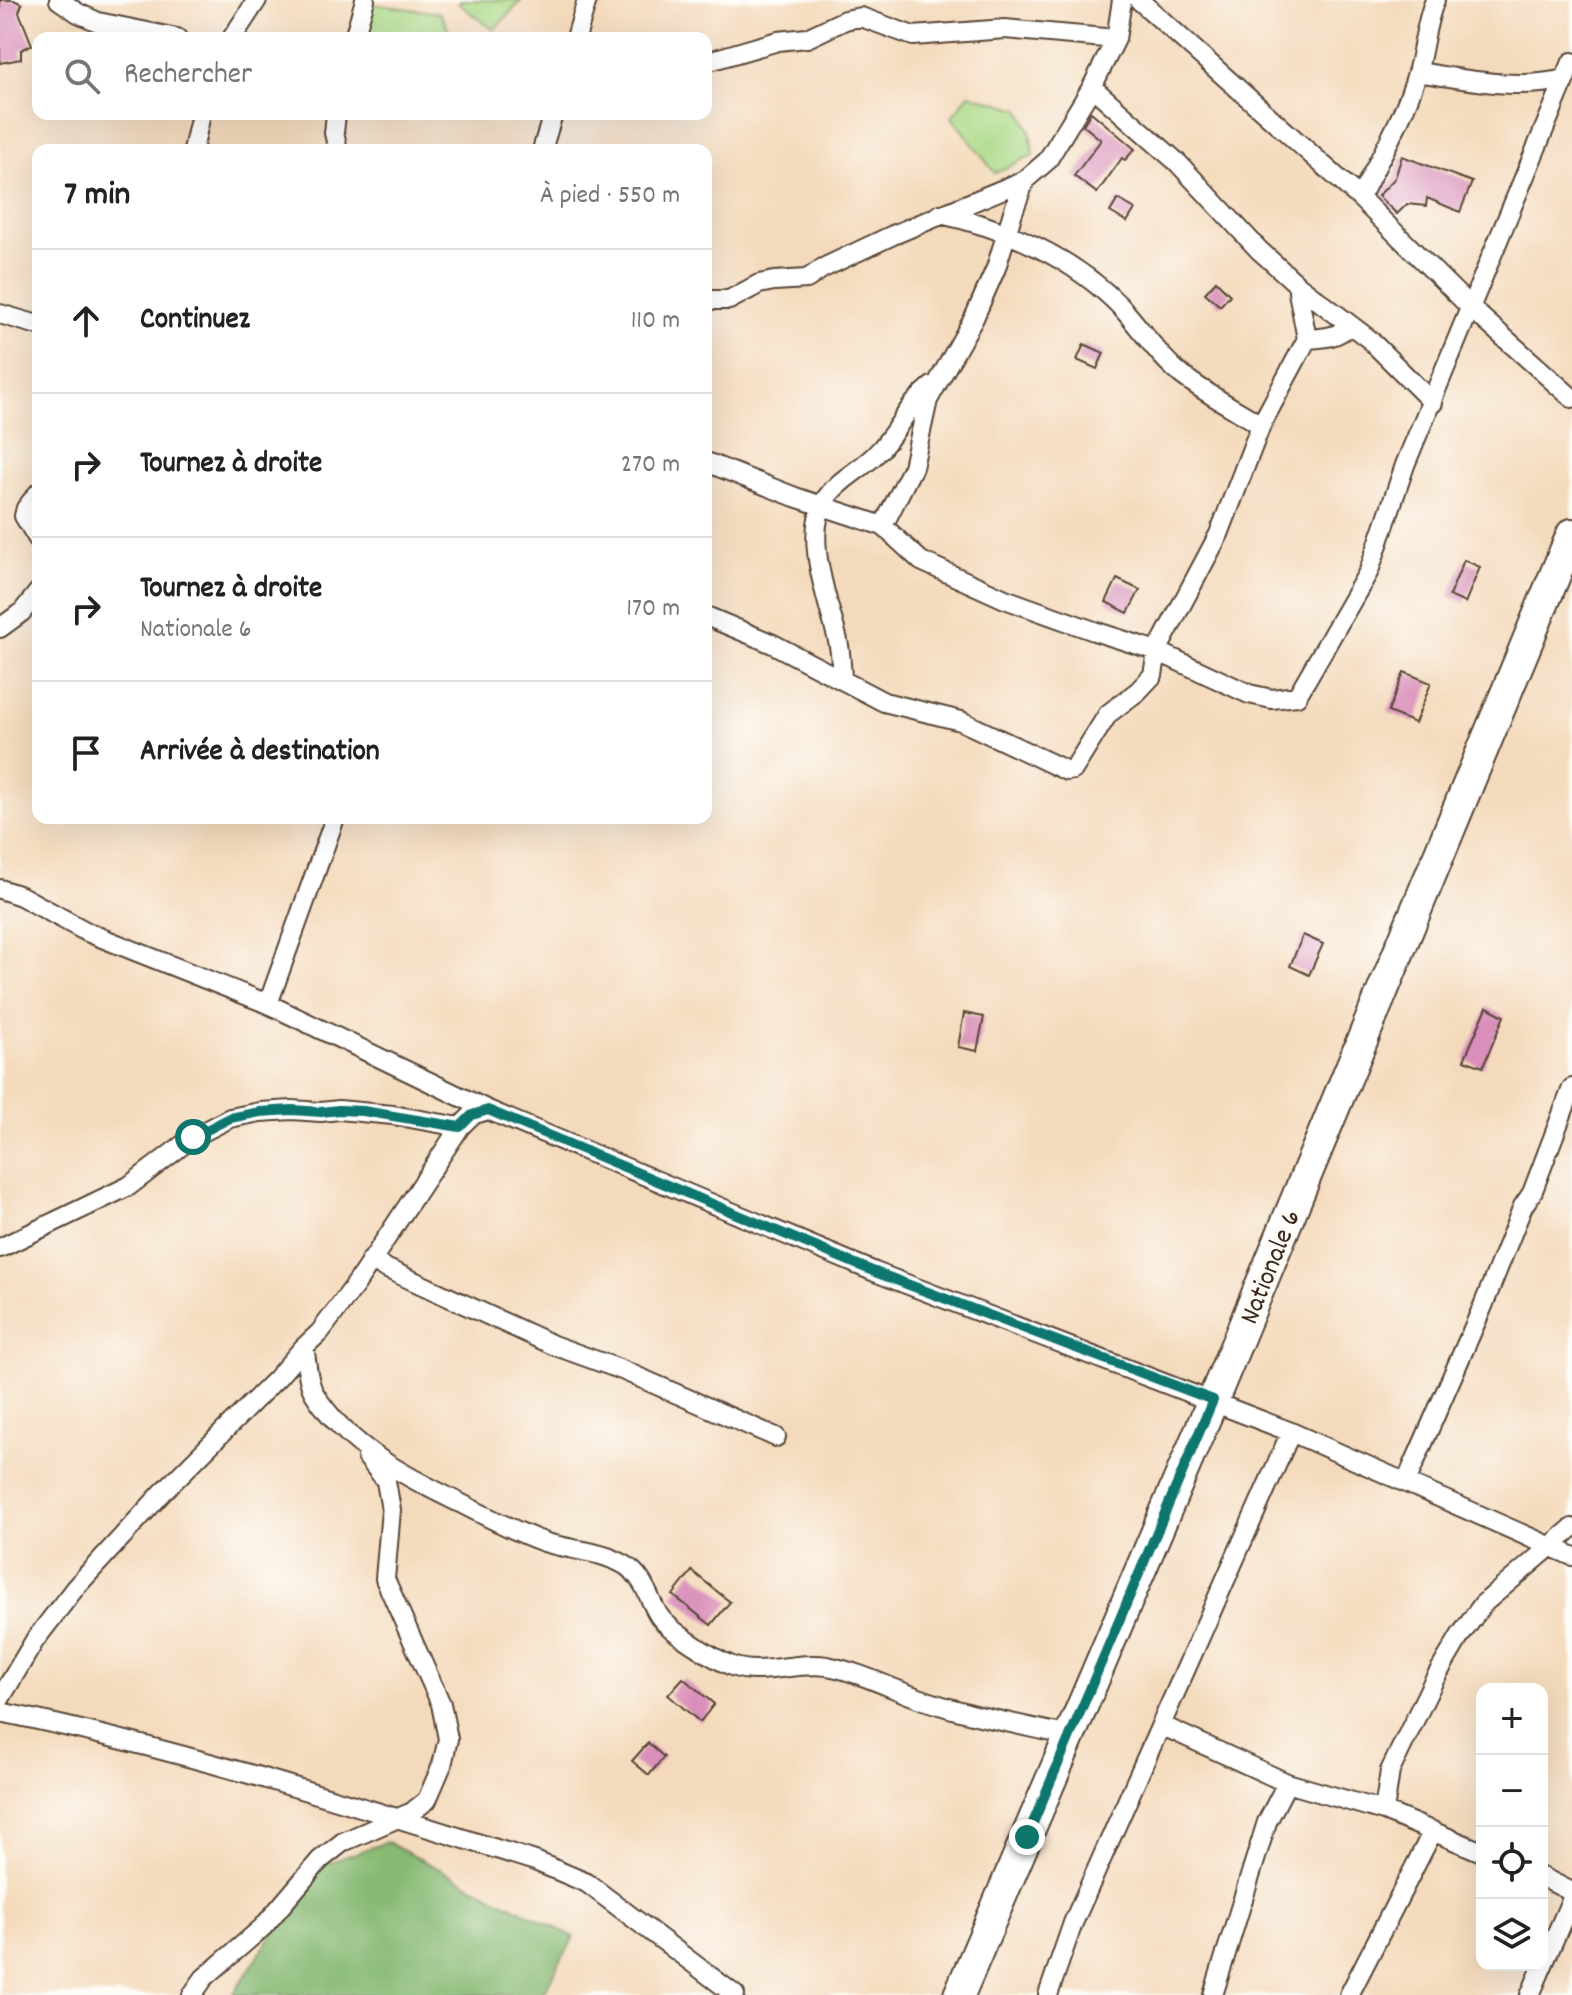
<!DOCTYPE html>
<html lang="fr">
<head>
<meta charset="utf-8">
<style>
  body { margin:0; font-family:Dekko,sans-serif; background:#f6f6f6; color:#222 }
  .controls { position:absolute; right:24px; bottom:24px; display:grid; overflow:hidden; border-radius:16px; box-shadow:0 8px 32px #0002 }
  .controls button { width:72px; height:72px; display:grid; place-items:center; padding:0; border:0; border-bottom:2px solid #e0e0e0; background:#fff; color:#222; font:40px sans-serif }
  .stop { position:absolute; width:24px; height:24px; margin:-18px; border:6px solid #0f766e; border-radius:50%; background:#fff }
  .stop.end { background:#0f766e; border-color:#fff; box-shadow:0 2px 8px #0008 }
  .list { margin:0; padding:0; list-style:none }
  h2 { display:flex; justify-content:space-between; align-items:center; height:104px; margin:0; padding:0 32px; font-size:34px }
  h2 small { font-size:26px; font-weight:400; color:#767676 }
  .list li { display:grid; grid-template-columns:52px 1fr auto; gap:24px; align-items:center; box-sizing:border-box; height:144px; padding:0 32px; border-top:2px solid #e0e0e0 }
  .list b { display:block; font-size:30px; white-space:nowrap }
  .list p { margin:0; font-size:26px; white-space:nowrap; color:#767676 }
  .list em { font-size:26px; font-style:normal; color:#767676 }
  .icon { flex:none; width:44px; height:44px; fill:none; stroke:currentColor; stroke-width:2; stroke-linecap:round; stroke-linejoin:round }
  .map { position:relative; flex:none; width:1572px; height:1995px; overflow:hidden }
  .search { position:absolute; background:#fff; box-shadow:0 8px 32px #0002; left:32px; top:32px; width:680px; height:88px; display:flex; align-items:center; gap:20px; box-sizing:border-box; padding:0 28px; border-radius:16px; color:#767676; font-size:30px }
  .panel { position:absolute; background:#fff; box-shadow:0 8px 32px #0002; left:32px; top:144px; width:680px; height:680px; border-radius:16px }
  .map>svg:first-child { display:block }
</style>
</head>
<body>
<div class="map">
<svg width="1572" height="1995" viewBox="0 0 1572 1995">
  <rect width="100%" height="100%" fill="#fdfcf7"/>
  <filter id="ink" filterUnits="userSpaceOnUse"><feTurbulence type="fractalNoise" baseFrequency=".0125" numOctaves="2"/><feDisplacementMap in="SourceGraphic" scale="16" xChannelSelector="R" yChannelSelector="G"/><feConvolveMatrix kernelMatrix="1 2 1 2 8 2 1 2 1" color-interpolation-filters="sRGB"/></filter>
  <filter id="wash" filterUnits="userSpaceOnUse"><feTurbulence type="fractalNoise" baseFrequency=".006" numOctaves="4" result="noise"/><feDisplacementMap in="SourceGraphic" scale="32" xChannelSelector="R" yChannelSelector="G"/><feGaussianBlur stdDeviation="1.8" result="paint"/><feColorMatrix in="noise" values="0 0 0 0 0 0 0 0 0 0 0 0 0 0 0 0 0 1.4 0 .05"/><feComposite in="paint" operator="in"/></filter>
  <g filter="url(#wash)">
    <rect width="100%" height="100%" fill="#f4dabc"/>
    <!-- green -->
    <path fill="#aad986" stroke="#728252" stroke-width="2" d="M461,0H522L494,30L459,4Z
      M373,4L440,13L453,38H358Z
      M969,94L1020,109L1030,130L1033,155L995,173L952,117Z"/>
    <!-- forest -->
    <path fill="#87b973" stroke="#617248" stroke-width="2" d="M386,1842L574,1937L542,1995H233L316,1867Z"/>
    <g id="blocks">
      <!-- building -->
      <path fill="#d98fba" d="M0,0H14L22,4L19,12L32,45L21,50V59L0,63Z
        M1091,112L1135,149L1125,160L1122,158L1097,193L1074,176L1101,140L1083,125Z
        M1402,156L1472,182L1460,212L1427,198L1426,206L1407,204L1397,214L1378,196L1395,178Z
        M1118,199L1135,209L1127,222L1110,212Z
        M1216,281L1230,295L1220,306L1205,293Z
        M1084,344L1104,353L1097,369L1077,360Z
        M1464,560L1480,567L1465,603L1449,596Z
        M1117,579L1140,590L1128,613L1106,602Z
        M1404,672L1431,683L1415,723L1388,712Z
        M1303,935L1323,944L1309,975L1290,966Z
        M1487,1007L1504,1016L1483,1067L1464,1060Z
        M964,1013L984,1017L977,1051L958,1047Z
        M692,1571L730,1602L711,1625L673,1595Z
        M683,1678L714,1704L700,1722L668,1695Z
        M648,1743L664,1757L649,1775L632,1761Z"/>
    </g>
  </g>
  <g filter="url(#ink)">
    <use href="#blocks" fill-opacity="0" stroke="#574436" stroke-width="2"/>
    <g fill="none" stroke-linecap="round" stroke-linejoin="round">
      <defs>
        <path id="street" d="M59,0L78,13L98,22L177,38
          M1139,0L1360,198L1472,309L1572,398
          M232,38L257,0
          M354,38L365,0
          M576,38L587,0
          M706,62L778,41L807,38L845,20L861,17L913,36L1005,29L1116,39
          M1417,72C1466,79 1517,91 1565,79
          M1092,87L1178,163L1259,250L1299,286L1369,339L1433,403
          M336,114L334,133L338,150
          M193,150L201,114
          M542,150L553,114
          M1360,198C1380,157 1405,116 1417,73C1424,48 1425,24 1435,0
          M940,214C1007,228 1074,258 1122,308C1142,330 1160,358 1183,376C1207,394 1235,409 1261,425
          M706,300H729L759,284L774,281L807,279L823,268L893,235L1025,180
          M0,314L38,325
          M1307,339C1324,338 1337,338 1350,325
          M706,462L795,497L883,526L921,561L1005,599L1094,631L1157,651L1249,694L1272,699L1297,696L1369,571L1405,465L1572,62
          M38,493L26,508L24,516L38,539
          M883,526L913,467L928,400L974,318L996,268L1013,212L1025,180L1047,161L1092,87L1116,39L1122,0
          M706,616L773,644L884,702L961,721L1067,771L1073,770L1108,714L1138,691L1153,675L1157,651L1219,534L1261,425L1307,339L1298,292L1299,286
          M0,628L22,612L38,592
          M842,678C841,666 841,653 838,641C829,602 801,533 827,497C840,478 863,469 878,452C900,429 905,407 932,386
          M0,889L21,896L87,932L268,1004L488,1110L875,1272L1291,1432L1572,1556
          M268,1004L335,818
          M488,1110L472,1115L460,1127L356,1284L320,1332L304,1347C307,1361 307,1381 314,1393C348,1448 407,1477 462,1504C489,1518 516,1532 544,1542C572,1551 599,1550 625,1565C645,1578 647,1596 658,1614C667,1630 714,1659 732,1666C761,1677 796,1661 827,1666C858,1672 884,1685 913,1696C963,1715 1018,1724 1070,1736
          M0,1248L129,1186L193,1137L230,1118L260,1112L292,1110L321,1112L339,1110L393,1115L460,1127
          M370,1261L553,1345L622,1370L776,1437
          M1406,1482L1483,1306L1523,1206L1532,1193L1572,1088
          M0,1699L35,1640L75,1588L163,1492L277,1378L304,1347
          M0,1712C181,1749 358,1806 535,1861L587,1883L735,1995
          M1161,1725L1287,1783
          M1384,1811L1482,1852
          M1542,1877L1572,1892
          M192,1995L204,1978L263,1927L320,1860L343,1842L412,1812L427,1800L442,1765L448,1739L441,1704L385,1579L391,1510L386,1481L367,1457
          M1048,1995L1073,1923L1291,1432
          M1213,1995L1267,1822L1287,1783L1384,1811L1390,1771L1434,1680L1460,1636L1483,1604L1572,1528
          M1349,1995L1433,1831
          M1530,1995L1572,1898"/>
        <path id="primary" d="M959,1995L1213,1400L1572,534"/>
      </defs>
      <!-- street casing -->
      <use href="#street" stroke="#574436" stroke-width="22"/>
      <!-- primary casing -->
      <use href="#primary" stroke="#574436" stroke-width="34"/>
      <!-- street -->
      <use href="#street" stroke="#fff" stroke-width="18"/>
      <!-- primary -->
      <use href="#primary" stroke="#fff" stroke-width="30"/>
    </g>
  </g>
  <g fill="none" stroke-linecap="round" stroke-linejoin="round" filter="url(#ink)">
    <!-- route -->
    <path stroke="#0f766e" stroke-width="10" d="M193,1137L230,1118L260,1112L292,1110L321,1112L339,1110L363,1111L460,1127L472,1115L488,1110L875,1272L1213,1400L1027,1837"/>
  </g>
  <g text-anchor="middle" stroke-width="8" stroke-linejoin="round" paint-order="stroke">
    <!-- street labels -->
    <g font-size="28" fill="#3b2a1e" stroke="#fdfcf7">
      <text transform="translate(1268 1266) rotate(-68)" y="10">Nationale 6</text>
    </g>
  </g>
</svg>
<div class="controls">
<button>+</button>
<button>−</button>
<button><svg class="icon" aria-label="locate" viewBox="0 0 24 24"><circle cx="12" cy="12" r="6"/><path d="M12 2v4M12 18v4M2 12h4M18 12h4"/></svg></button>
<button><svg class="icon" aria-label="layers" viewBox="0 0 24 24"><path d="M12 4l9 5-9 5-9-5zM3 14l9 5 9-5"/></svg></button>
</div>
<div class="stop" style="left:193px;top:1137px"></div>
<div class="stop end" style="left:1027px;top:1837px"></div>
<div class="search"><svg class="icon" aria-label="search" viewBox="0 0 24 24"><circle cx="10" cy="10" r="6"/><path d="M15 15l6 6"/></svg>Rechercher</div>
<section class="panel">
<h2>7 min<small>À pied · 550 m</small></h2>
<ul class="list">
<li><svg class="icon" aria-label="ahead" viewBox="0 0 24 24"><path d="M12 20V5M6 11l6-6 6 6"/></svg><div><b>Continuez</b></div><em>110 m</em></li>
<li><svg class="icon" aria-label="right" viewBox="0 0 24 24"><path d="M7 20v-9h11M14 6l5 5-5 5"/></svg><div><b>Tournez à droite</b></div><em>270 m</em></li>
<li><svg class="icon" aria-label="right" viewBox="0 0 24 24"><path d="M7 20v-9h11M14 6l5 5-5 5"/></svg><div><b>Tournez à droite</b><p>Nationale 6</p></div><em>170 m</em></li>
<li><svg class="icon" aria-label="arrive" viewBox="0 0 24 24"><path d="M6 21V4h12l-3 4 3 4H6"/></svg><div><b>Arrivée à destination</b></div></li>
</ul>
</section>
</div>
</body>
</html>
